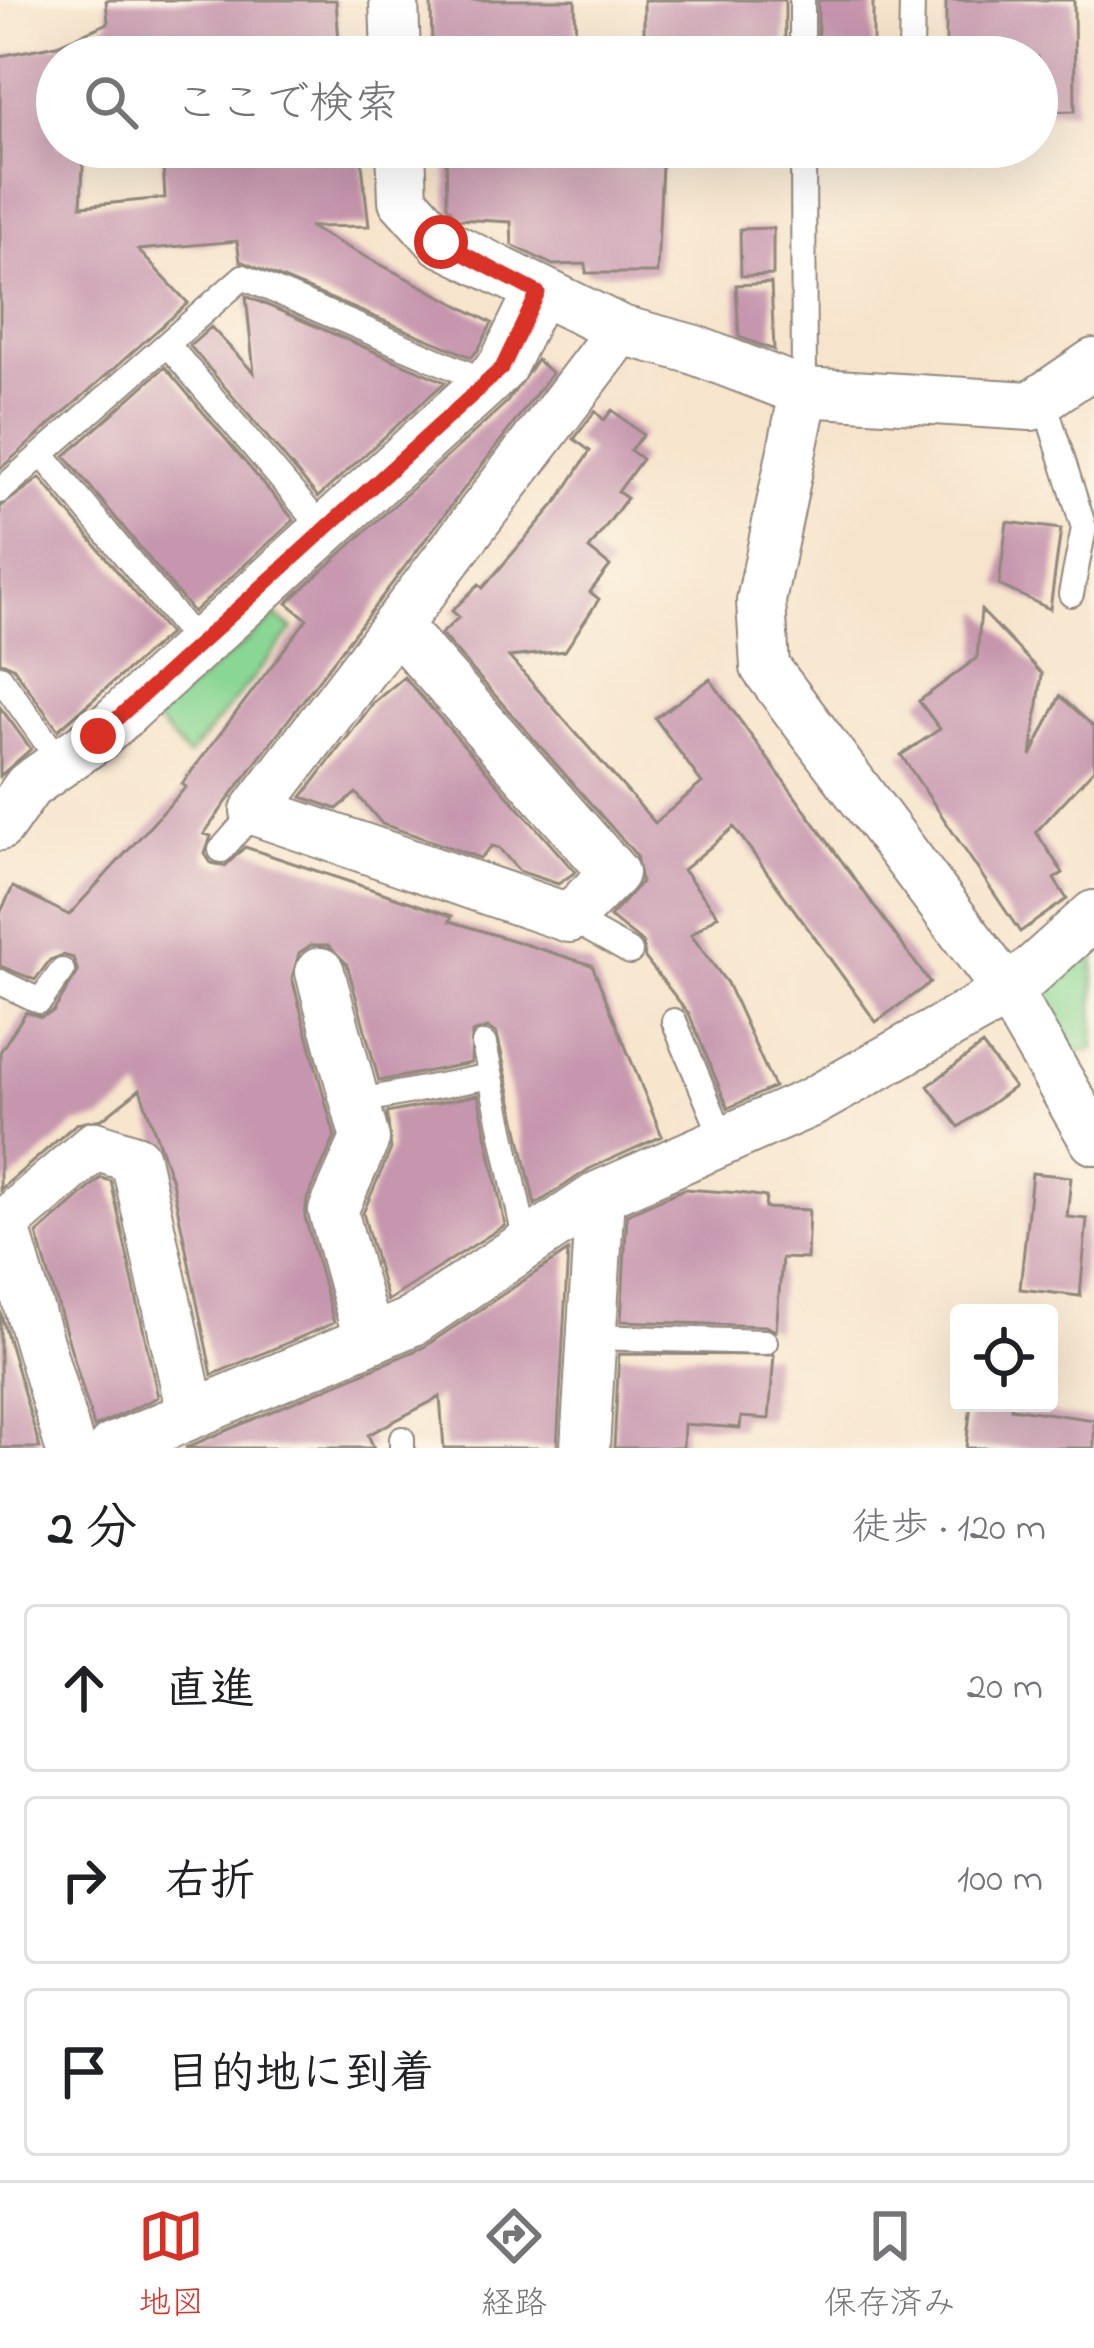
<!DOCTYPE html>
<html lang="ja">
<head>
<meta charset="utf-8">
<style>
  body { margin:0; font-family:"Indie Flower","Klee One",sans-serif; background:#f2f2f2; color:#202124 }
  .controls { position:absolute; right:36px; bottom:36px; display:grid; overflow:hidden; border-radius:12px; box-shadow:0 12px 48px #0002 }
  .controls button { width:108px; height:108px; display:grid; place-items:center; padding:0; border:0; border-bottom:3px solid #e0e0e0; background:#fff; color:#202124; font:60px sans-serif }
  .stop { position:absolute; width:36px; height:36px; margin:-27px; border:9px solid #d93025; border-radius:50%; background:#fff }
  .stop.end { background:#d93025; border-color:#fff; box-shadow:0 3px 12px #0008 }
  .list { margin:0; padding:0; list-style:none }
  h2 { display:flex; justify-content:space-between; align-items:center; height:156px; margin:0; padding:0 48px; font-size:51px }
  h2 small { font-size:39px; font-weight:400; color:#757577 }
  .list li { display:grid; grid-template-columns:78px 1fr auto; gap:36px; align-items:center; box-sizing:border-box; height:168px; margin:0 24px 24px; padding:0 24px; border:3px solid #e0e0e0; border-radius:12px }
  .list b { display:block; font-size:45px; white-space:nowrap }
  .list em { font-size:39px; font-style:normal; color:#757577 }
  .icon { flex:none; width:66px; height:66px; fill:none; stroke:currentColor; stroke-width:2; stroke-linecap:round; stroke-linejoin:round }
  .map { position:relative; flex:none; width:1094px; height:1448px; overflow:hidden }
  .search { position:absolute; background:#fff; box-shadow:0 12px 48px #0002; left:36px; right:36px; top:36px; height:132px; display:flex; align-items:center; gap:30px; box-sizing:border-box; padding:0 42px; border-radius:66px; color:#757577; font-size:45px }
  .sheet { height:732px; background:#fff }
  nav { display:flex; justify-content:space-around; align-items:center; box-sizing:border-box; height:168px; border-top:3px solid #e0e0e0; background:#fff; font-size:33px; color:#757577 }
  nav a { display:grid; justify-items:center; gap:6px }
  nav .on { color:#d93025 }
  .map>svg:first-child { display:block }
</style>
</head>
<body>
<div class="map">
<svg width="1094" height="1448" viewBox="0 0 1094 1448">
  <rect width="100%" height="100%" fill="#fcf5e5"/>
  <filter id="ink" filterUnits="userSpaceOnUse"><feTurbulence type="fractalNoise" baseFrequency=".00833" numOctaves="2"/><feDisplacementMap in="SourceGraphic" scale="24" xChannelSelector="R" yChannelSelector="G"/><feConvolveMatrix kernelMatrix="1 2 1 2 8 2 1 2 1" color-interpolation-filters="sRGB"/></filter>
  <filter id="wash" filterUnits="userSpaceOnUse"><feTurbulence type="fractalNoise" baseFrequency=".004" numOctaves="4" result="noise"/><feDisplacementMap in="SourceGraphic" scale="48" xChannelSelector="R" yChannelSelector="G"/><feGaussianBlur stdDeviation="2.7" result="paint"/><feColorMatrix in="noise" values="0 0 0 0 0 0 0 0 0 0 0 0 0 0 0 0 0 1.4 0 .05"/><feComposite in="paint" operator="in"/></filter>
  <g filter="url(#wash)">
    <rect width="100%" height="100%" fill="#f7e4cc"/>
    <!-- green -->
    <path fill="#8ad795" stroke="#5a8160" stroke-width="3" d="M277,616L293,629L188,757L154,718Z
      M1094,938V1049L1068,1053L1029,995Z"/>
    <g id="blocks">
      <!-- building -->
      <path fill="#c696ae" d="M106,0H336L340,57H57V147H84L81,206L165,198L162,147H360L369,226L309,227L492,323L478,350L471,357L240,261L237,241L138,250L188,303L0,469V56L57,45L108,23Z
        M431,0H575L576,51L432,54Z
        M644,0H785V57H644Z
        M818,0H873V57H818Z
        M946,0H1074L1075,111L1037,112V57H946Z
        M446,147H570L571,165L662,163L657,273H586V264L553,265L512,245L511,222L458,219L447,206Z
        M773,228V275L741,276L740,229Z
        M771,283L774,350L739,337L736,285Z
        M246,296L445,382L318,497L190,346L211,327L254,373Z
        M537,360L552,373L232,794L204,834L211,836L205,854L211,863L225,866L245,847L452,916L450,921L592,965L662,1136L589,1169L535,1205L497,1034L488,1028L472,1033L471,1063L379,1081L347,964L328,945H311L299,953L292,978L335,1137L307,1199L305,1217L334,1323L212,1375L172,1181L140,1089L102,1119L76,1124L0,1190V1052L26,1012L41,1017L53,1012L78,972L73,958L63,955L50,960L35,980L0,966V913L13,887L69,915L186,787L182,784L307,619L287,603L507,402Z
        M165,367L294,520L193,612L65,456Z
        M612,410L643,435L630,450L642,459L618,492L627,498L589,549L610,566L590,592L599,599L565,651L509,657L655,823L702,783L655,718L710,679L930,983L876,1022L734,827L683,870L718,915L691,935L727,983L774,1087L728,1108L689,1014L645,958L643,943L610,917L641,882L636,855L441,634L459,617L452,611L479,584L483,588L559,499L590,451L574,439L595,411L604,420Z
        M40,478L169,634L58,730L13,667L0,661V507Z
        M1007,522L1061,529L1050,609L999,585Z
        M981,610L1042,674L1031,756L1060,696L1094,727V769L1036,832L1063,873L1054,879L1067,899L1020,932L901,755L940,729L919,701L977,658Z
        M404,677L575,872L574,873L558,884L519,871L499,848L492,846L480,858L382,824L356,793L337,809L302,797L374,702Z
        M0,707L31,749L0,776Z
        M982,1045L1014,1087L959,1127L928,1086Z
        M478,1095L505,1225L387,1301L363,1213L391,1149L387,1113Z
        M1032,1173L1071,1177L1067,1217L1087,1219L1080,1296L1020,1289Z
        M101,1178L111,1181L158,1397L94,1427L37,1234Z
        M684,1189L740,1193L766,1197L765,1208L809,1210L807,1259L782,1258L776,1331L765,1326L621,1321L627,1214Z
        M568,1251L557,1448H444L440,1397L368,1435L374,1448H185L424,1347Z
        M0,1311L40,1448H0Z
        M619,1354L774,1355L769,1419L741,1417L740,1428L684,1424L683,1448H614Z
        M971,1403H1012L1011,1408L1094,1420V1448H966Z"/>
    </g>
  </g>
  <g filter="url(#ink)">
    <use href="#blocks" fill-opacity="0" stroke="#91887c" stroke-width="3"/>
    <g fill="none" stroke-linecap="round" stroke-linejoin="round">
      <defs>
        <path id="lane" d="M802,0V57
          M911,54L912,0
          M803,147L804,392
          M167,344L325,531
          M1043,398L1084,528L1071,594
          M42,454L199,645
          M0,491L243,277L487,382
          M0,677L61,763
          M221,850L255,811
          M569,918L630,952
          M0,982L40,1001L62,971
          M674,1021L724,1141
          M484,1044L527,1248
          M355,1102L491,1076
          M592,1337L765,1342
          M402,1439V1448"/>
        <path id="street" d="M394,0L396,57
          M401,147L403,200L441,242L621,330L692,349L804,392L1031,406L1094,363
          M804,392L761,601L765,667L1008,992L1094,1140
          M396,625L614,873L569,918L255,811L621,330
          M0,826L28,786L99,736L487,382L502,367L538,293
          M320,972L365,1139L333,1211L368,1339
          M70,1448L4,1224L95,1146L135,1159L191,1413
          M112,1448L413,1321L600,1195
          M585,1448L600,1195L814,1101L1008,992L1094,915"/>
      </defs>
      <!-- lane casing -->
      <use href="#lane" stroke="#91887c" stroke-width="28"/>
      <!-- street casing -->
      <use href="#street" stroke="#91887c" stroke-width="52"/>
      <!-- lane -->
      <use href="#lane" stroke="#fff" stroke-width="24"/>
      <!-- street -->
      <use href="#street" stroke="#fff" stroke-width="48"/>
    </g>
  </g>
  <g fill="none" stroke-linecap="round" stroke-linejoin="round" filter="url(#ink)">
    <!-- route -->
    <path stroke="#d93025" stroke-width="15" d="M98,736L502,368L538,293L441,242"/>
  </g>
</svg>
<div class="controls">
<button><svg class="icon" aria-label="locate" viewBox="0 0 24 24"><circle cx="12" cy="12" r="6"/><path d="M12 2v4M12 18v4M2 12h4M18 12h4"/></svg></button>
</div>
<div class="stop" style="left:441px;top:242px"></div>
<div class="stop end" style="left:98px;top:736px"></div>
<div class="search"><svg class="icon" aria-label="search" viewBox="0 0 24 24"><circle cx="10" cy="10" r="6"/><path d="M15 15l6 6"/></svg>ここで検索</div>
</div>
<section class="sheet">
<h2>2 分<small>徒歩 · 120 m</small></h2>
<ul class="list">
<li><svg class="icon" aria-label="ahead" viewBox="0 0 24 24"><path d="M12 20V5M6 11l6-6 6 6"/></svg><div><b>直進</b></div><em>20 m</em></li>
<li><svg class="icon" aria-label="right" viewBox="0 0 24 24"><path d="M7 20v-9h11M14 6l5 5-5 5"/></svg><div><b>右折</b></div><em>100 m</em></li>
<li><svg class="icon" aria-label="arrive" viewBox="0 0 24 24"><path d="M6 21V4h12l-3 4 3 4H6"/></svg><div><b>目的地に到着</b></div></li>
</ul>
</section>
<nav>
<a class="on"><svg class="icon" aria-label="map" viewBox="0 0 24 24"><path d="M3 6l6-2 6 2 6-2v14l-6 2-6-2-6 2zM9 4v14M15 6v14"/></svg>地図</a>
<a><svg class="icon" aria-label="directions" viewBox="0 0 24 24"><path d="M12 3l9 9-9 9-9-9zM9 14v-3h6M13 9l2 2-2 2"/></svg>経路</a>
<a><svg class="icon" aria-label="saved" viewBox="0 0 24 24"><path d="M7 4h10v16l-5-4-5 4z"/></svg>保存済み</a>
</nav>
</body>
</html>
